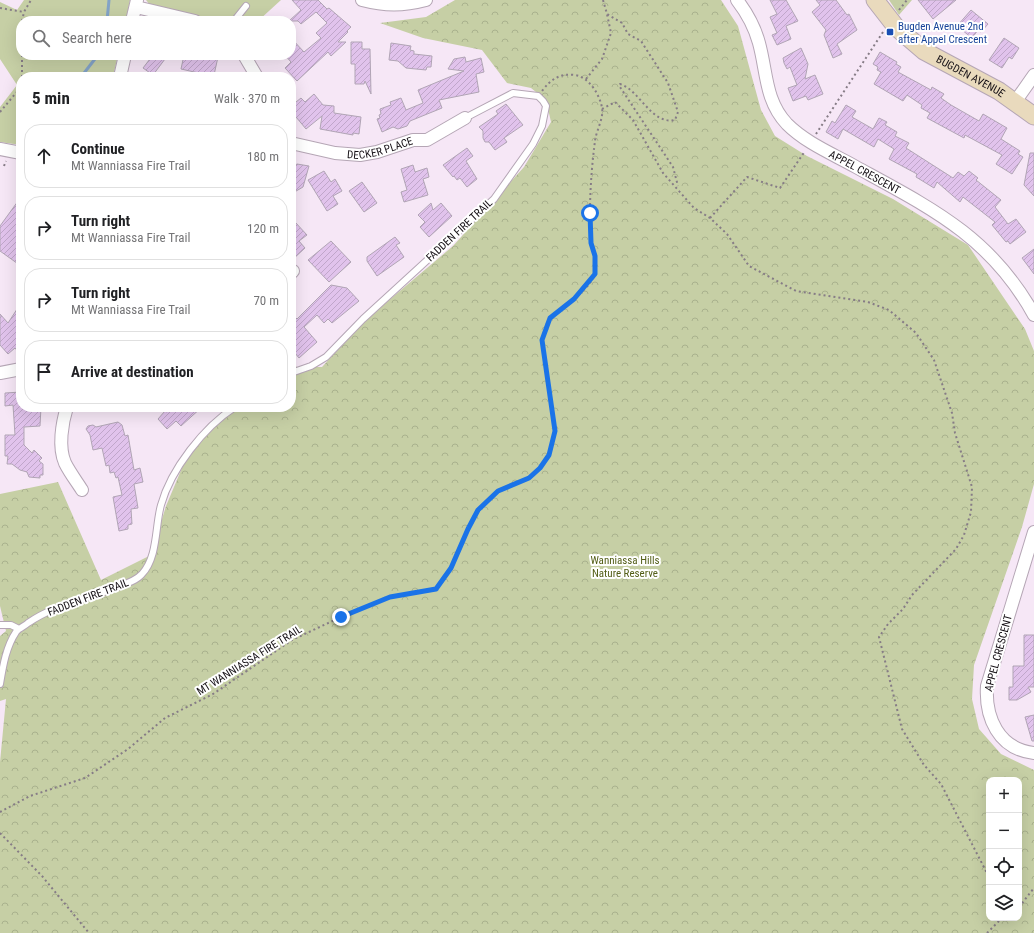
<!DOCTYPE html>
<html lang="en">
<head>
<meta charset="utf-8">
<style>
  body { margin:0; font-family:"Roboto Condensed",sans-serif; background:#f6f6f6; color:#202124 }
  .controls { position:absolute; right:12px; bottom:12px; display:grid; overflow:hidden; border-radius:8px; box-shadow:0 4px 16px #0002 }
  .controls button { width:36px; height:36px; display:grid; place-items:center; padding:0; border:0; border-bottom:1px solid #e0e0e0; background:#fff; color:#202124; font:20px sans-serif }
  .stop { position:absolute; width:12px; height:12px; margin:-9px; border:3px solid #1a73e8; border-radius:50%; background:#fff }
  .stop.end { background:#1a73e8; border-color:#fff; box-shadow:0 1px 4px #0008 }
  .list { margin:0; padding:0; list-style:none }
  h2 { display:flex; justify-content:space-between; align-items:center; height:52px; margin:0; padding:0 16px; font-size:17px }
  h2 small { font-size:13px; font-weight:400; color:#757577 }
  .list li { display:grid; grid-template-columns:26px 1fr auto; gap:12px; align-items:center; box-sizing:border-box; height:64px; margin:0 8px 8px; padding:0 8px; border:1px solid #e0e0e0; border-radius:16px }
  .list b { display:block; font-size:15px; white-space:nowrap }
  .list p { margin:0; font-size:13px; white-space:nowrap; color:#757577 }
  .list em { font-size:13px; font-style:normal; color:#757577 }
  .icon { flex:none; width:22px; height:22px; fill:none; stroke:currentColor; stroke-width:2; stroke-linecap:round; stroke-linejoin:round }
  .map { position:relative; flex:none; width:1034px; height:933px; overflow:hidden }
  .search { position:absolute; background:#fff; box-shadow:0 4px 16px #0002; left:16px; top:16px; width:280px; height:44px; display:flex; align-items:center; gap:10px; box-sizing:border-box; padding:0 14px; border-radius:16px; color:#757577; font-size:15px }
  .panel { position:absolute; background:#fff; box-shadow:0 4px 16px #0002; left:16px; top:72px; width:280px; height:340px; border-radius:16px }
  .map>svg:first-child { display:block }
</style>
</head>
<body>
<div class="map">
<svg width="1034" height="933" viewBox="0 0 1034 933">
  <defs>
    <pattern id="forest-crowns" width="20" height="18" patternUnits="userSpaceOnUse"><rect width="20" height="18" fill="#c6cfa5"/><path d="M2 6a3 3 0 1 1 6 0M12 15a3 3 0 1 1 6 0" fill="none" stroke="#a9b18d"/></pattern>
    <pattern id="building-hatch" width="6" height="6" patternUnits="userSpaceOnUse"><rect width="6" height="6" fill="#e1c3ec"/><path d="M-1 1l2-2M0 6l6-6M5 7l2-2" fill="none" stroke="#c0a6ca"/></pattern>
  </defs>
  <rect width="100%" height="100%" fill="#f6e7f6"/>
  <!-- green -->
  <path fill="#c6cfa5" d="M24,0H130L126,21H21V55H118L113,77H21V145L0,142V107L17,85L0,59V2L17,10Z
    M146,0H281L258,21H207L150,5Z
    M889,0H912L899,15Z"/>
  <!-- forest -->
  <path fill="url(#forest-crowns)" fill-rule="evenodd" d="M455,0H721L738,26L761,110L775,136L807,156L893,199L968,245L1025,329L1034,351V484L1022,527L974,665L972,699L979,729L1001,754L1034,770V933H0V762L6,699L0,701V636L6,631L0,606V494L58,482L101,580L151,555L166,506L187,456L229,407H291V363L297,367H322L362,323L453,246L524,167L551,122L546,100L531,88L507,83L482,50L423,38L380,23L426,17ZM989,780H1019V918H989Z"/>
  <g fill="none" stroke-linecap="round" stroke-linejoin="round">
    <!-- stream -->
    <path stroke="#83a3c7" stroke-width="3" d="M107,21L109,0
      M81,77L98,55"/>
  </g>
  <!-- building -->
  <path fill="url(#building-hatch)" stroke="#b1a5b5" d="M292,0H318L327,9L329,8L351,27L347,31L348,32L338,42H346L331,56L328,52L297,81L285,68L291,62L285,55H291V38L304,52L321,38L316,33L327,23L316,12L301,24L298,21H289L301,10Z
    M770,0H786L798,21L786,26L791,39L777,45L772,35L777,33L770,17L777,14Z
    M816,0H836L847,15L849,14L857,30L837,44L842,54L833,58L824,35L826,30L812,12L820,5Z
    M918,0H956L933,19Z
    M971,10L988,24L981,32L978,30L972,38L957,26Z
    M1004,38L1019,48L1012,59L1009,57L1002,68L989,60Z
    M351,42H362V49H370L371,94L365,81L364,84H355V64H351Z
    M391,43L411,46L410,50L414,51V54L432,56L431,67H427L426,70L406,68L398,61L389,60Z
    M801,48L808,64L805,79L815,75L823,94L808,100L806,96L793,101L788,88L797,85L790,67L787,69L784,63L783,58Z
    M880,52L897,62L896,64L901,67L898,72L931,90L932,87L944,94L941,98L951,105L979,121L983,114L1007,128L1001,139L1020,151L1018,154L1023,157L1012,174L996,164L1002,155L965,135L964,138L927,118L930,113L921,108L922,105L907,95L903,101L874,84L881,72L877,70L878,67L873,64Z
    M153,55H168L153,75L143,68Z
    M184,55L218,57L214,75H212L211,77H202L203,74L181,69Z
    M465,57L466,62L481,58L484,72L476,74L479,92L439,100L442,108L410,121L407,126L398,129L393,127L382,132L377,119L380,118L379,115L381,114L380,109L391,105L390,102L401,98L406,110L423,103L418,90L464,71L448,69L454,59Z
    M314,94L323,105L334,106V113L361,117L359,134L353,133V135L320,129L322,116L306,129L296,117L291,121V106L301,98L305,102Z
    M506,104L523,125L504,138L507,142L495,150L489,142H485L483,138V131L479,127L498,114L496,111Z
    M846,105L856,111L852,117L873,129L879,118L887,122L885,125L897,132L895,136L909,143L906,148L953,178L958,172L964,176L969,171L978,178L976,180L1001,200L995,207L1008,224L1016,219L1026,232L1010,244L1008,241L1006,242L992,225L995,222L963,197L960,202L937,182L934,188L916,177L917,174L889,159L894,149L878,139L874,147L843,129L838,139L826,132L832,121L835,123Z
    M467,148L473,156L466,161L477,179L467,187L460,178L457,180L454,176L453,177L443,165Z
    M1030,153H1034V196L1024,185Z
    M297,164L309,166L303,187L291,194V168Z
    M413,165L415,172L427,168L429,177L423,179L428,195L404,202L401,192L407,190L401,169Z
    M324,171L331,182L335,179L342,191L333,196L338,204L327,211L308,180Z
    M362,182L377,203L364,212L349,191Z
    M21,197V266L0,251V226Z
    M431,203L433,210L441,203L452,216L429,237L420,227L425,222L418,215Z
    M295,222L307,235L299,241L305,248L291,261V226Z
    M395,237L400,243L396,245L404,257L377,276L367,261V257Z
    M331,241L351,262L329,282L308,260Z
    M1034,249V274L1022,258Z
    M331,285L347,288L359,301L332,323L328,319L324,323L317,315L304,327L317,342L299,358L295,353L291,357V345L296,340L291,334V313L297,319Z
    M21,303V355L15,348L8,354L0,345V314L8,323Z
    M21,392V407H41L40,426L24,427V445L32,453L34,450L42,458L39,461L43,464V475H40V478L29,477L27,472L20,470L12,464H7L8,456H5V435H15L13,405L5,406V393Z
    M172,407H202L181,426L176,421L167,429L158,419L165,411L167,412Z
    M118,422L122,425L125,436L128,435L134,470L140,468L143,482L134,484L138,508L131,509L132,524L128,525V529L119,531L113,497L122,495L118,477L116,478L114,472L110,473L109,465L106,466L102,448L93,450L90,435L86,429L88,426L93,425L96,427Z
    M1024,635H1034V687H1028L1031,692L1017,700H1009V687H1013V666H1024Z
    M1034,715V741H1032L1025,717Z"/>
  <g fill="none" stroke-linecap="round" stroke-linejoin="round">
    <defs>
      <path id="lane" d="M234,21L246,6
        M291,373L311,366L326,357L363,319L494,199L533,144L542,126L546,106L543,101L538,96L513,93L465,118
        M0,625H11L19,629
        M0,684C3,666 6,647 16,632C19,628 25,626 28,623C54,605 84,600 112,589C122,585 135,582 142,574C158,557 155,526 161,505C171,469 204,427 235,407"/>
      <g id="street">
        <path d="M362,0C385,6 403,6 426,0"/>
        <path id="s1" d="M737,0C747,13 755,28 759,43C767,72 765,101 787,124C806,143 833,154 856,167C931,208 991,237 1034,315"/>
        <path d="M136,7L195,21"/>
        <path d="M132,21L137,0"/>
        <path d="M244,55L257,77"/>
        <path d="M120,77L125,55"/>
        <path d="M1015,102L1034,75"/>
        <path id="s2" d="M291,143L335,153L360,155L377,152L413,140H427L465,118"/>
        <path d="M0,149L21,153"/>
        <path d="M291,273L293,271"/>
        <path d="M0,373L21,369"/>
        <path d="M67,407C62,423 58,447 65,463C70,473 77,482 82,490"/>
        <path d="M1034,532L987,686C985,717 998,749 1034,753"/>
      </g>
      <g id="secondary">
        <path id="s3" d="M875,0L896,27L924,51L999,91L1034,116"/>
      </g>
    </defs>
    <!-- lane casing -->
    <use href="#lane" stroke="#b5a6b5" stroke-width="8"/>
    <!-- street casing -->
    <use href="#street" stroke="#b5a6b5" stroke-width="14"/>
    <!-- secondary casing -->
    <use href="#secondary" stroke="#b5a6b5" stroke-width="19"/>
    <!-- path -->
    <path stroke="#867c86" stroke-width="2" stroke-dasharray="2 3" stroke-linecap="butt" d="M603,0L607,14L622,23L628,34L641,41L668,83L678,112L675,120C651,125 640,90 620,84V87L673,167L678,186
      M0,8L24,12
      M899,10L907,0
      M22,21L24,12L31,0
      M22,77V55
      M586,79L602,59L611,33L607,14
      M602,109L615,102L633,120L663,173L694,208L710,218L727,234L749,266L796,291L868,302L889,310L916,333L934,360L952,413L955,433L972,487L971,512L964,535L956,549L912,595L903,609L888,624L879,637L902,729L924,765L941,784L989,877
      M0,112L21,87
      M816,134L883,32
      M4,166L6,161
      M710,218L747,177L780,188L805,151
      M0,812L30,796L85,778L128,749L165,718L213,694L292,640L341,617L390,597L436,589L451,568L468,529L478,510L498,491L529,478L540,469L549,455L555,431L542,340C544,333 545,323 551,318C561,306 592,289 595,273C597,262 593,254 591,243C590,234 590,223 590,213C590,189 592,164 595,141C596,131 604,118 602,108C600,95 589,77 575,75C560,73 551,79 542,91
      M0,833L42,876L89,933
      M1019,907L1034,888
      M987,933L1002,918"/>
    <!-- lane -->
    <use href="#lane" stroke="#fff" stroke-width="6"/>
    <!-- street -->
    <use href="#street" stroke="#fff" stroke-width="12"/>
    <!-- secondary -->
    <use href="#secondary" stroke="#e9dabd" stroke-width="17"/>
  </g>
  <g fill="none" stroke-linecap="round" stroke-linejoin="round">
    <!-- route -->
    <path stroke="#1a73e8" stroke-width="5" d="M341,617L390,597L436,589L451,568L468,529L478,510L498,491L529,478L540,468L549,455L555,431L542,340L550,318L574,299L595,274V256L591,243L590,213"/>
  </g>
  <!-- markers -->
  <rect fill="#1a4fb4" stroke="#fff" stroke-width="1.5" x="886" y="28" width="8" height="8" rx="2"/>
  <g text-anchor="middle" stroke-width="4" stroke-linejoin="round" paint-order="stroke">
    <!-- transit labels -->
    <g font-size="11" fill="#164399" stroke="#fff" text-anchor="start">
      <text x="898" y="30">Bugden Avenue 2nd<tspan x="898" dy="13">after Appel Crescent</tspan></text>
    </g>
    <!-- street labels -->
    <g font-size="11" fill="#151015" stroke="#fff">
      <text dy="4" stroke="none"><textPath href="#s3" startOffset="124">BUGDEN AVENUE</textPath></text>
      <text dy="4" stroke="none"><textPath href="#s2" startOffset="91">DECKER PLACE</textPath></text>
      <text dy="4" stroke="none"><textPath href="#s1" startOffset="227">APPEL CRESCENT</textPath></text>
      <text transform="translate(459 230) rotate(-43)" y="4">FADDEN FIRE TRAIL</text>
      <text transform="translate(88 597) rotate(-21)" y="4">FADDEN FIRE TRAIL</text>
      <text transform="translate(998 653) rotate(-75)" y="4">APPEL CRESCENT</text>
      <text transform="translate(249 660) rotate(-32)" y="4">MT WANNIASSA FIRE TRAIL</text>
    </g>
    <!-- park labels -->
    <g font-size="11" fill="#535e17" stroke="#fff">
      <text x="625" y="564">Wanniassa Hills<tspan x="625" dy="13">Nature Reserve</tspan></text>
    </g>
  </g>
</svg>
<div class="controls">
<button>+</button>
<button>−</button>
<button><svg class="icon" aria-label="locate" viewBox="0 0 24 24"><circle cx="12" cy="12" r="6"/><path d="M12 2v4M12 18v4M2 12h4M18 12h4"/></svg></button>
<button><svg class="icon" aria-label="layers" viewBox="0 0 24 24"><path d="M12 4l9 5-9 5-9-5zM3 14l9 5 9-5"/></svg></button>
</div>
<div class="stop" style="left:590px;top:213px"></div>
<div class="stop end" style="left:341px;top:617px"></div>
<div class="search"><svg class="icon" aria-label="search" viewBox="0 0 24 24"><circle cx="10" cy="10" r="6"/><path d="M15 15l6 6"/></svg>Search here</div>
<section class="panel">
<h2>5 min<small>Walk · 370 m</small></h2>
<ul class="list">
<li><svg class="icon" aria-label="ahead" viewBox="0 0 24 24"><path d="M12 20V5M6 11l6-6 6 6"/></svg><div><b>Continue</b><p>Mt Wanniassa Fire Trail</p></div><em>180 m</em></li>
<li><svg class="icon" aria-label="right" viewBox="0 0 24 24"><path d="M7 20v-9h11M14 6l5 5-5 5"/></svg><div><b>Turn right</b><p>Mt Wanniassa Fire Trail</p></div><em>120 m</em></li>
<li><svg class="icon" aria-label="right" viewBox="0 0 24 24"><path d="M7 20v-9h11M14 6l5 5-5 5"/></svg><div><b>Turn right</b><p>Mt Wanniassa Fire Trail</p></div><em>70 m</em></li>
<li><svg class="icon" aria-label="arrive" viewBox="0 0 24 24"><path d="M6 21V4h12l-3 4 3 4H6"/></svg><div><b>Arrive at destination</b></div></li>
</ul>
</section>
</div>
</body>
</html>
